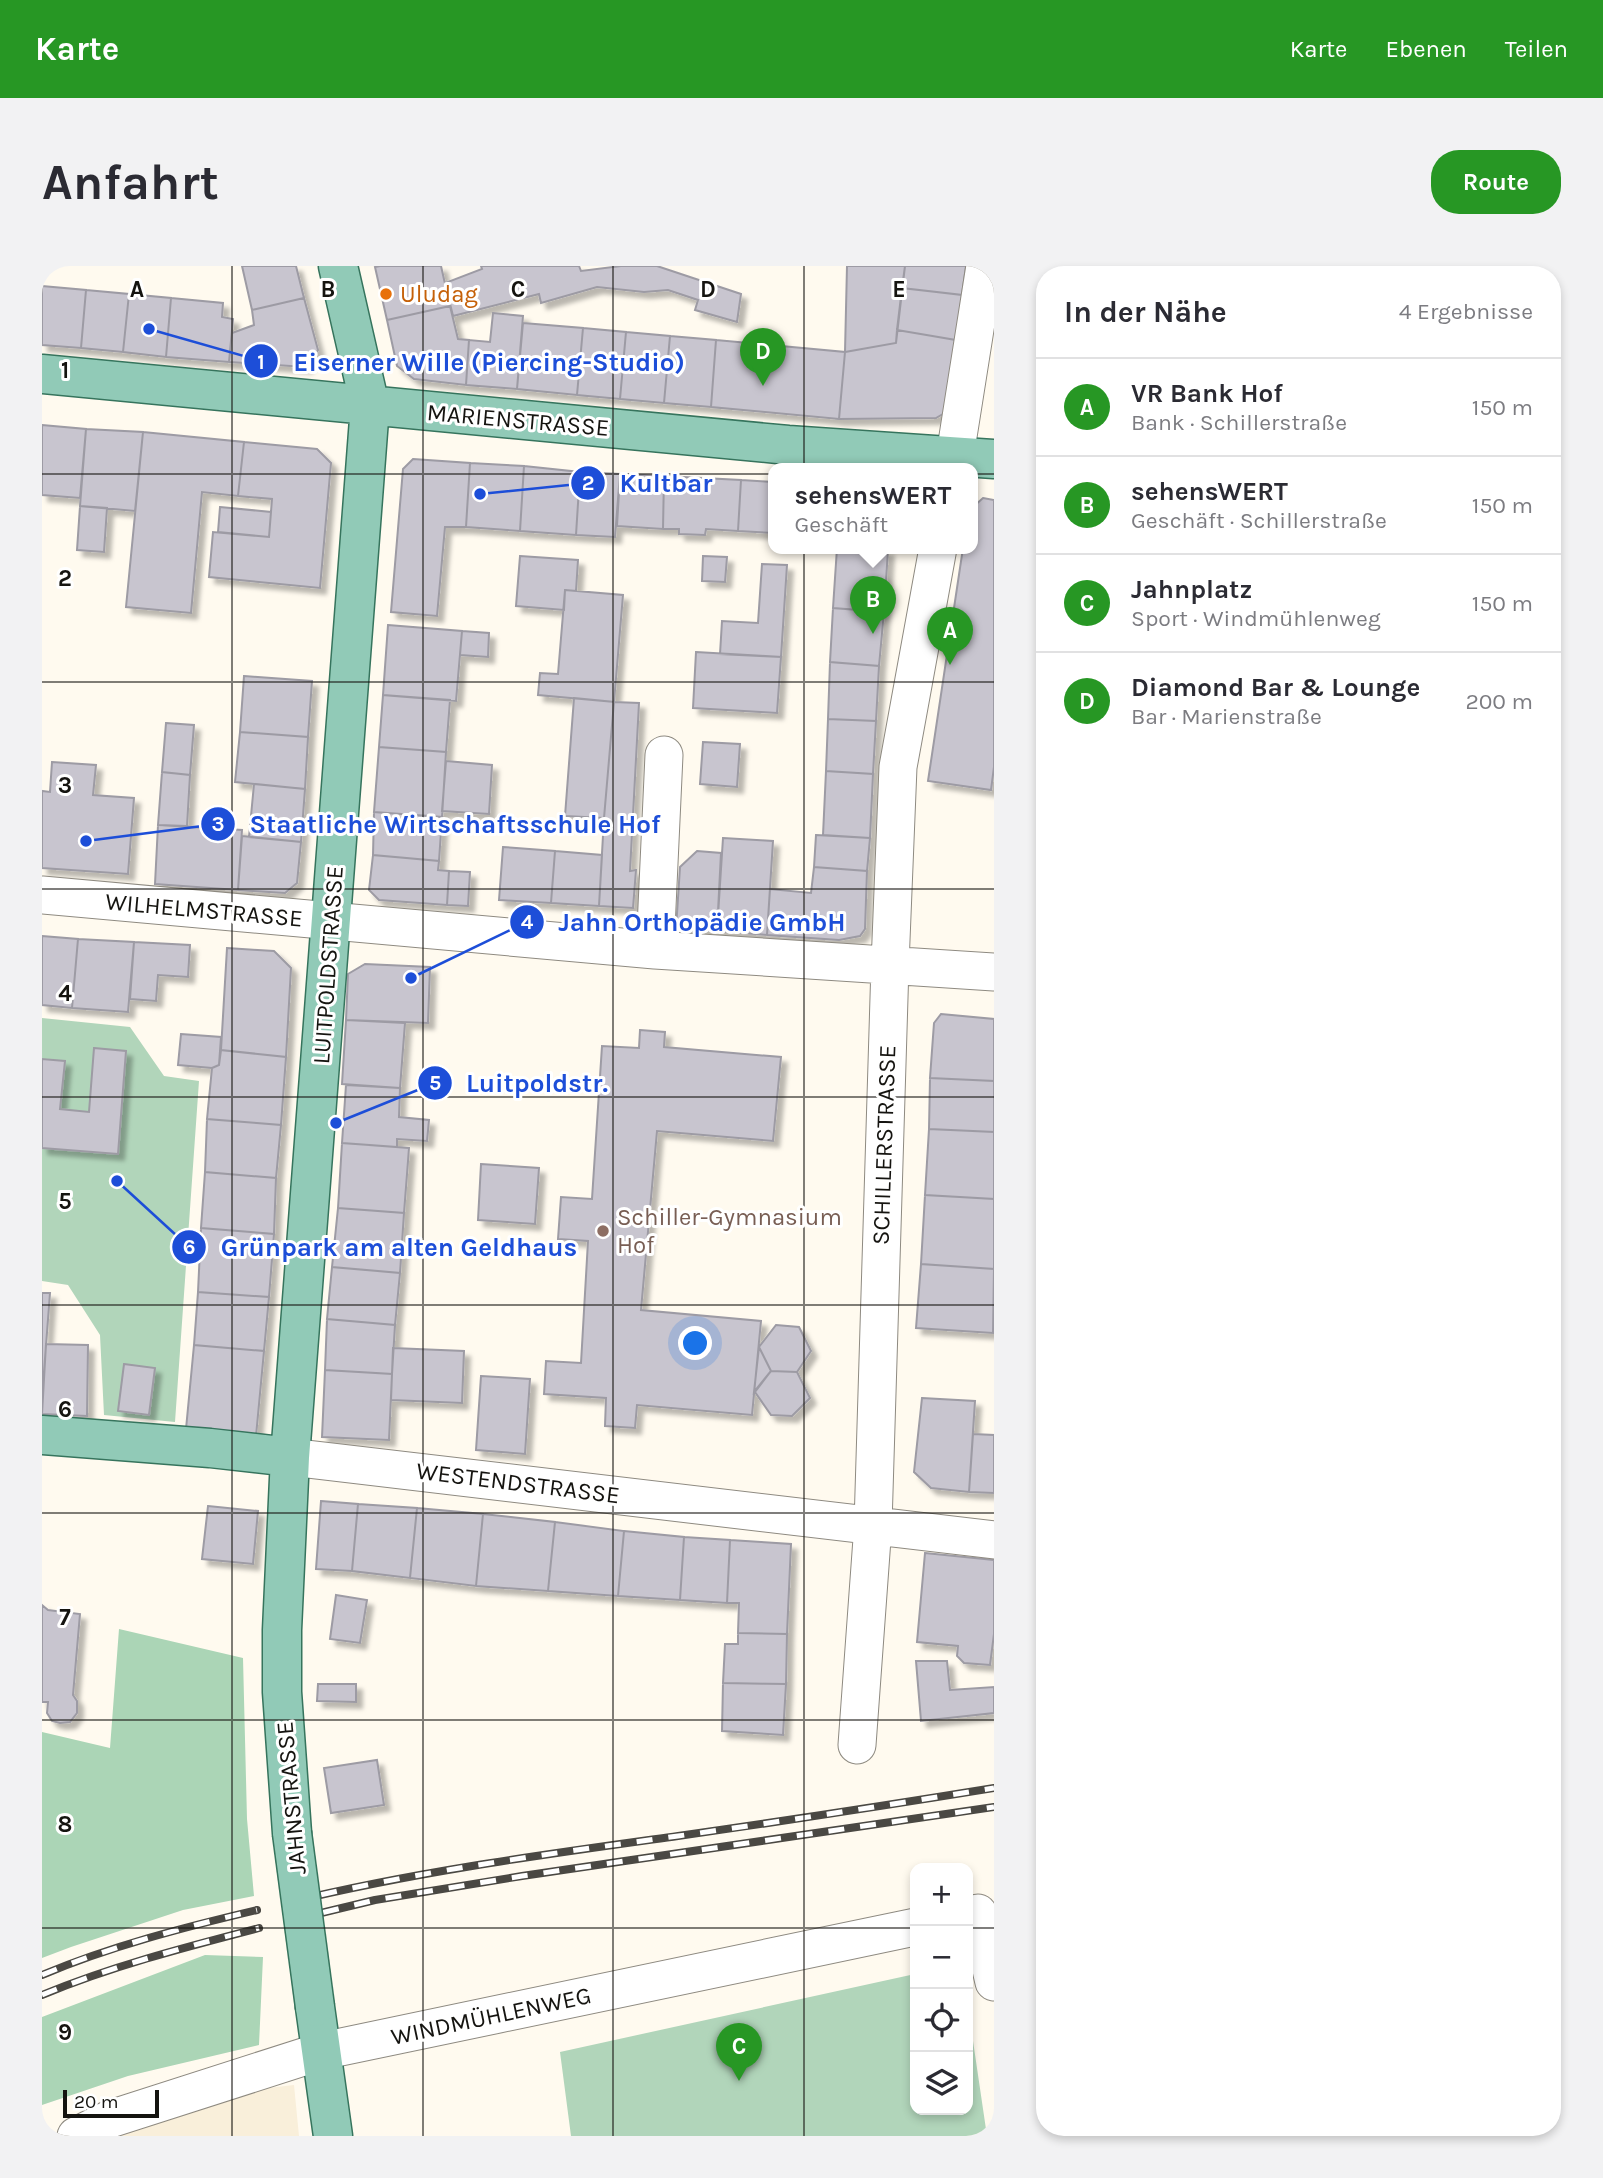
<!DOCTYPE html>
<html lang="de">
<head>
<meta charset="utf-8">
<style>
  body { margin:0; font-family:Karla,sans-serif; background:#f2f2f3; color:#2b2b33 }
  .controls { position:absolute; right:21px; bottom:21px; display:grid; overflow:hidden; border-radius:14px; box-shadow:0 4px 10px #0003 }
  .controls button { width:63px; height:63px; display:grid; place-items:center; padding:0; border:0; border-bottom:2px solid #e1e1e2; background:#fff; color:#2b2b33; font:35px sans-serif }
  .scale { position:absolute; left:21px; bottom:18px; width:96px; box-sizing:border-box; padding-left:7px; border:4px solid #151410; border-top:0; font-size:19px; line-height:24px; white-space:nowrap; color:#151410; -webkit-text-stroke:5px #fff; paint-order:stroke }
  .you { position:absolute; left:654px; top:1078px; width:24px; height:24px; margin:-18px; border:5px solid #fff; border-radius:50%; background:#1a73e8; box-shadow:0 0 0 10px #1a73e833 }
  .badge { display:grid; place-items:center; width:46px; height:46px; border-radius:50%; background:#279724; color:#fff; font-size:23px; font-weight:700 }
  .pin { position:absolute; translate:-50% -58px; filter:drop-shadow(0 2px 4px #0008) }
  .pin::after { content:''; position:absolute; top:37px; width:24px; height:21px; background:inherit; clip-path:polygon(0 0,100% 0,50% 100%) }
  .popup { position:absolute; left:726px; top:197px; width:210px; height:91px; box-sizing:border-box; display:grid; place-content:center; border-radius:14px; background:#fff; filter:drop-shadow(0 2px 5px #0005); font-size:23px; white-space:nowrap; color:#7c7c81 }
  .popup b { font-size:26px; color:#2b2b33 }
  .popup::after { content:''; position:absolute; left:50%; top:100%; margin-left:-14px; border:14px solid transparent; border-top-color:#fff }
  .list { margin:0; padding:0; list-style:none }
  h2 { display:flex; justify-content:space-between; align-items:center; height:91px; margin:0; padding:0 28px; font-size:30px }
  h2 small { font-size:23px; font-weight:400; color:#7c7c81 }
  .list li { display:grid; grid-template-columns:46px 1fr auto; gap:21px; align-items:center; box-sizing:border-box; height:98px; padding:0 28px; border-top:2px solid #e1e1e2 }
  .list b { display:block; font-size:26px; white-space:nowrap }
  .list p { margin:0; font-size:23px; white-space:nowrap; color:#7c7c81 }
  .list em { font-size:23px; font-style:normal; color:#7c7c81 }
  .icon { flex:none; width:38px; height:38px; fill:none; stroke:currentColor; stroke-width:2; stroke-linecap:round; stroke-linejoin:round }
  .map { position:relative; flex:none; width:952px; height:1870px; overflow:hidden; border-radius:28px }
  header { display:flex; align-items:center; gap:42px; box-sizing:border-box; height:98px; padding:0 35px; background:#279724; color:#fff }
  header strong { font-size:33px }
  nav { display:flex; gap:38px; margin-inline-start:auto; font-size:24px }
  .intro { display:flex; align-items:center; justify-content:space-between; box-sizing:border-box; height:168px; padding:0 42px }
  h1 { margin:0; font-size:49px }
  .button { padding:18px 32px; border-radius:28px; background:#279724; color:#fff; font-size:24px; font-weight:700 }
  main { display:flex; gap:42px; padding:0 42px }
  aside { flex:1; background:#fff; border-radius:28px; box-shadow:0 4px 10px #0003 }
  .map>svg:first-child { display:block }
</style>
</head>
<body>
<header>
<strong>Karte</strong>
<nav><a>Karte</a><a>Ebenen</a><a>Teilen</a></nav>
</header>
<div class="intro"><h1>Anfahrt</h1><a class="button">Route</a></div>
<main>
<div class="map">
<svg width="952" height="1870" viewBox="0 0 952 1870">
  <defs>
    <filter id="shadow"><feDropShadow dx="6" dy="6" stdDeviation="2" flood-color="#0004"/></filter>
  </defs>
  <rect width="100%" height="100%" fill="#fffaef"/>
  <!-- commercial -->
  <path fill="#f9efda" d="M252,1819L257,1870H77L218,1823Z"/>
  <!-- green -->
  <path fill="#b1d5ba" d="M0,752L88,761L122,810L157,815L133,1156L62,1149L58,1069L26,1019L0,1015Z
    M873,1708V1844H926V1741L945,1870H529L518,1786Z"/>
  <!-- forest -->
  <path fill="#abd5b6" d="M77,1363L201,1392L205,1553L212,1630L141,1644L29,1681L0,1692V1466L68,1482Z
    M163,1689L221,1691L217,1779L86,1810L0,1839V1751Z"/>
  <!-- building -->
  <path fill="#c8c5cf" stroke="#9d9ba4" stroke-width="2" filter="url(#shadow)" d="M200,0H254L262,32L210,44Z
    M338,0H399L408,40L345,54L333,1Z
    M439,0H537L539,5L579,0H615L699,28L695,56L653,44L656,34L626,24L602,26L555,21L499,37L497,28L411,50L403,17L440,3Z
    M805,0H863L854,77L803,86Z
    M863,0H924L920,29L860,22Z
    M0,20L44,24L39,82L0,79Z
    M860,22L920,29L914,74L855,64Z
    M44,24L87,28L81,86L39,82Z
    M87,28L129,32L124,91L81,86Z
    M129,32L181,37L180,51L191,53L187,96L124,91Z
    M262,32L276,84L264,101L187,96L190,67L212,59L210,44Z
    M408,40L416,73L427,74L424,119L372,113L355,100L345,54Z
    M451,47L481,50L475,123L424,119L427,74L448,76Z
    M481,57L541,62L535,129L475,123Z
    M541,62L584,66L578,133L535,129Z
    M855,64L914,74L906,145L894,152L797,153L803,86L854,77Z
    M584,66L628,70L622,137L578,133Z
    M628,70L674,74L669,141L622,137Z
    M674,74L803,86L797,153L669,141Z
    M0,159L44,163L38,232L0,229Z
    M44,163L101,166L93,245L38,240Z
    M101,166L202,176L196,230L160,226L149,347L84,341Z
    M202,176L275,183L289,197L278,322L167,311L171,266L227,271L230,233L196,230Z
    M371,193L428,197L424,261H403L395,350L349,346L361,203Z
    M428,197L482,200L478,265L424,261Z
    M482,200L538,206L534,269L478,265Z
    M538,206L578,208L573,271L534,269Z
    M578,208L622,210L621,263L575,260Z
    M622,210L699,214L696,265L664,263L663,269L637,268V263H621Z
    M699,214L731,216V267L696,265Z
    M941,232L952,234V501L949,524L886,515L921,282H931V241Z
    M38,240L65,242L62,286L35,284Z
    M178,241L229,246L227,271L176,266Z
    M795,282L846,284L842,346L791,342Z
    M478,290L536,294L534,325L523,324L522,344L474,340Z
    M661,290L685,291L683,316L660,315Z
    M720,298L745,299L739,391L678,388L680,355L716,357Z
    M523,324L581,329L572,436L496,429L498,407L516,408Z
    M791,342L842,346L837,400L788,396Z
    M346,359L420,365L414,435L341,429Z
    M420,365L447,367L446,391L418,389Z
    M654,386L739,391L735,447L651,442Z
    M788,396L837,400L834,455L786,453Z
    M202,410L270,415L266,471L198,466Z
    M341,429L408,434L404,486L337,481Z
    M532,432L572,436L562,552L523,550Z
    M572,436L597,437L588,605L594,604L591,642L557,640L562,552Z
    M786,453L834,455L831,508L784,505Z
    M124,457L152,459L148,509L120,506Z
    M198,466L266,471L263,523L193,516Z
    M661,476L698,478L695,521L658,518Z
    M337,481L404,486L400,551L332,546Z
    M404,495L450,499L447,548L400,545Z
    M10,496L54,499L51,529L92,532L86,608L0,602V525L8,526Z
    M784,505L831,508L828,572L781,569Z
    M120,506L148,509L145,560L116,559Z
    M212,518L263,523L259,576L207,571Z
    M332,546L400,551L397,595L331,589Z
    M116,559L200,564L196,624L113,618Z
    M774,569L828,572L825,605L772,601Z
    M200,570L259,576L255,617L243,627L196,624Z
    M681,572L731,575L725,669L675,665Z
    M461,581L513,585L509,637L457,634Z
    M513,585L560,589L557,640L509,637Z
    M655,585L679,587L675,665L634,663L638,601Z
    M331,589L397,595L396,604L407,605L405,639L337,634L327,624Z
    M772,601L825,605L823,663L818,670L797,674L725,669L728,623L769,627Z
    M407,605L428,606L426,640L405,639Z
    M0,670L36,673L30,742L0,739Z
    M36,673L92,676L86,746L30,742Z
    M92,676L148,679L146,711L116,709L114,735L88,733Z
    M185,682L232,685L249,702L244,791L179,784Z
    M323,698L388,701L386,757L304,754L306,708Z
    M899,748L952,753V815L888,812L892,757Z
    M304,754L363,757L358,822L300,818Z
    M598,764L623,766L622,781L739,791L731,875L615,865L599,1044L719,1055L710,1149L595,1139L593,1162L563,1160L564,1132L502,1128L504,1095L539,1097L546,975L516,973L519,931L550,933L560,780L597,782Z
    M139,768L179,771L177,799L170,802L136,799Z
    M52,782L84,785L76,888L0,882V793L23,795L18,843L47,846Z
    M179,784L244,791L239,859L165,853L170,802L177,799Z
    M888,812L952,815V866L887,863Z
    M304,819L358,822L357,851L387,854L385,875L355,873V881L300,877Z
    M165,853L239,859L234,912L163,906Z
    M887,863L952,866V933L883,929Z
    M300,877L367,882L362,947L296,942Z
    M439,898L497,902L493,958L436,954Z
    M163,906L234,912L232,968L159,962Z
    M883,929L952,933V1003L879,998Z
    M296,942L362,947L358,1007L290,1001Z
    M159,962L232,968L227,1031L156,1026Z
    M879,998L952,1003L951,1067L874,1062Z
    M290,1001L358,1007L353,1059L285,1053Z
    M156,1026L227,1031L222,1085L152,1079Z
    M0,1027H8L0,1132Z
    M285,1053L353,1059L350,1108L283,1104Z
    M734,1059L757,1061L769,1085L755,1106L729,1105L717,1081Z
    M4,1078L46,1079L45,1150L0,1148Z
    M152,1079L222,1085L214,1170L144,1163Z
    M717,1081L729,1105L712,1126Z
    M351,1082L422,1085L420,1137L349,1134Z
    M82,1098L113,1102L107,1149L76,1145Z
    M283,1104L350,1108L347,1174L280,1171Z
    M729,1105L755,1106L768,1132L750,1150L729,1149L713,1126Z
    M439,1110L488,1113L483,1188L434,1184Z
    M880,1132L933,1135L927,1226L889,1222L872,1206Z
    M931,1168L952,1169V1227L927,1226Z
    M279,1235L316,1238L310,1305L274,1303Z
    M316,1238L375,1242L368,1312L310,1305Z
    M166,1240L216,1245L211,1298L160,1293Z
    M375,1242L441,1248L434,1320L368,1312Z
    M441,1248L513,1256L506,1325L434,1320Z
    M513,1256L582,1265L576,1330L506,1325Z
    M582,1265L642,1271L638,1334L576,1330Z
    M642,1271L688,1274L685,1337L638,1334Z
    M688,1274L749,1278L745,1368L696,1367L697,1337H685Z
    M883,1287L952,1294V1368L948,1399L922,1397L915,1390L916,1380L875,1376Z
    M294,1329L325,1334L318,1377L288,1373Z
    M0,1339L6,1344L38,1348L31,1429L35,1435V1447L28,1456L18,1457L10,1455L5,1447L6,1436H0Z
    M696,1367L745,1368L744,1418L681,1417L683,1378H696Z
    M874,1395H905L908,1424L952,1421V1447L879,1455Z
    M681,1417L744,1418L741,1469L680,1465Z
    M276,1418H314V1436L275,1435Z
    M335,1494L342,1539L289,1547L282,1502Z"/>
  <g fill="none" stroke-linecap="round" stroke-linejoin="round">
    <defs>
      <path id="minor" d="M911,202L943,0
        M0,629L613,684L952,706
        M613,684L622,489
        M248,1191L952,1274
        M815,1479L831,1259L848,699L856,501L896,282
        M936,1647L952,1716
        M34,1870L68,1853L280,1785L873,1661"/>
      <path id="major" d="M0,108L746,179L952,193
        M0,1169L168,1182L248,1191
        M250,1567L240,1426V1364L248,1191L328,140L296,0
        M273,1741L291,1870"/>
    </defs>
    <!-- minor casing -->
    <use href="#minor" stroke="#8e8a81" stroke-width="39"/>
    <!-- major casing -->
    <use href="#major" stroke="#36745d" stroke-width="41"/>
    <!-- minor -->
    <use href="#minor" stroke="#fff" stroke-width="37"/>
    <!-- major -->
    <use href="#major" stroke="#91cab7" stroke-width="38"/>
    <defs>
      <path id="rail" d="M248,1636C376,1605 506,1588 636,1570C742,1555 847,1539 952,1522
        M250,1654L333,1634L480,1610L952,1541
        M0,1709C69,1680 143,1661 215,1644
        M0,1729C70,1700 144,1681 217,1662"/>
    </defs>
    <!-- rail casing -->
    <use href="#rail" stroke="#4a4843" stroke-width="8"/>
    <!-- rail -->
    <use href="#rail" stroke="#fff" stroke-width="5" stroke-dasharray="16" stroke-linecap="butt"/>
    <defs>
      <path id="major-bridge" d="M250,1567L273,1741"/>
    </defs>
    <!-- major-bridge casing -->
    <use href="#major-bridge" stroke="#36745d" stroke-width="41" stroke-linecap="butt"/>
    <!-- major-bridge -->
    <use href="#major-bridge" stroke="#91cab7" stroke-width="38"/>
  </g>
  <!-- grid -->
  <path fill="none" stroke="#151410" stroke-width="2" stroke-opacity="0.55" d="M190,0V1870M381,0V1870M571,0V1870M762,0V1870M0,208H952M0,416H952M0,623H952M0,831H952M0,1039H952M0,1247H952M0,1454H952M0,1662H873M926,1662H952"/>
  <!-- markers -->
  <circle fill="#e8710a" stroke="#fff" stroke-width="2.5" cx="344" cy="28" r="7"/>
  <circle fill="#8d6e63" stroke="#fff" stroke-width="2.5" cx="561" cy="965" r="7"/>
  <g text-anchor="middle" stroke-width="6" stroke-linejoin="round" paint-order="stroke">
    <!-- food labels -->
    <g font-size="24" fill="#c56008" stroke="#fff" text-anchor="start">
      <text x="358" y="36">Uludag</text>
    </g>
    <!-- street labels -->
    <g font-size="24" fill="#151410" stroke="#fff">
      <text transform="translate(476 154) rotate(5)" y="8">MARIENSTRASSE</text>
      <text transform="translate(162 644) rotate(5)" y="8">WILHELMSTRASSE</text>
      <text transform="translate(286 699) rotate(-86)" y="8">LUITPOLDSTRASSE</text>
      <text transform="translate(842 879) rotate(-88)" y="8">SCHILLERSTRASSE</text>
      <text transform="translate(476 1217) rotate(7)" y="8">WESTENDSTRASSE</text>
      <text transform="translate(249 1532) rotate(-95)" y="8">JAHNSTRASSE</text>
      <text transform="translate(449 1750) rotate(-12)" y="8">WINDMÜHLENWEG</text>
    </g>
    <!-- education labels -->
    <g font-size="24" fill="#785e54" stroke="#fff" text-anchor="start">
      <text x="575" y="959">Schiller-Gymnasium<tspan x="575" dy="28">Hof</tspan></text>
    </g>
  </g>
  <g font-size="23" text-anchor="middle" font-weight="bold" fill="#151410" stroke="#fff" stroke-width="6" stroke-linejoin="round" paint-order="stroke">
    <text x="95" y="31">A</text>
    <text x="286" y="31">B</text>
    <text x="476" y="31">C</text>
    <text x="666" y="31">D</text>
    <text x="857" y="31">E</text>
    <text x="23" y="112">1</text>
    <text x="23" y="320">2</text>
    <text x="23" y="527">3</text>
    <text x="23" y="735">4</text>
    <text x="23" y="943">5</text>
    <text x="23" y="1151">6</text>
    <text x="23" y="1359">7</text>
    <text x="23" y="1566">8</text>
    <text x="23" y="1774">9</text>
  </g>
  <!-- callouts -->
  <path fill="none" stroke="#1d4ed8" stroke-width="2.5" d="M107 63L219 95M438 228L546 217M44 575L176 558M369 712L485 656M294 857L393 817M75 915L147 981"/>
  <g fill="#1d4ed8" stroke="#fff" stroke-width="2.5">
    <circle cx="107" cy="63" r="7"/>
    <circle cx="438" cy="228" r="7"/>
    <circle cx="44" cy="575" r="7"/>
    <circle cx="369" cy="712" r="7"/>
    <circle cx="294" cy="857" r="7"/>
    <circle cx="75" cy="915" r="7"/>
    <circle cx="219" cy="95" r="18"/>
    <circle cx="546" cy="217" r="18"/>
    <circle cx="176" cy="558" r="18"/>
    <circle cx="485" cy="656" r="18"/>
    <circle cx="393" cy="817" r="18"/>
    <circle cx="147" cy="981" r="18"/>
  </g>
  <g font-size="21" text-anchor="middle" font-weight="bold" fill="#fff">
    <text x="219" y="103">1</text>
    <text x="546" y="224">2</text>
    <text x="176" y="565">3</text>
    <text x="485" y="663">4</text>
    <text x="393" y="824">5</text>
    <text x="147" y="988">6</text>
  </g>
  <g font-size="26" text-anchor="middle" font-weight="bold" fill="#1d4ed8" stroke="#fff" stroke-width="6" stroke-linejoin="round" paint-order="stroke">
    <text x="447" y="105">Eiserner Wille (Piercing-Studio)</text>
    <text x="624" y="226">Kultbar</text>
    <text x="413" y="567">Staatliche Wirtschaftsschule Hof</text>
    <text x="660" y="665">Jahn Orthopädie GmbH</text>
    <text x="495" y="826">Luitpoldstr.</text>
    <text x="357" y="990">Grünpark am alten Geldhaus</text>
  </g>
</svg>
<div class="controls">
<button>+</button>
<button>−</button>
<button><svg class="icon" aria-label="locate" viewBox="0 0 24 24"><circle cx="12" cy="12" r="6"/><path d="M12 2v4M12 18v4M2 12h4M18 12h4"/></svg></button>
<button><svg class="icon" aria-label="layers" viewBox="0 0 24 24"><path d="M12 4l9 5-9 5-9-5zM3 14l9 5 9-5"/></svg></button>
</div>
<div class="scale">20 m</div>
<div class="you"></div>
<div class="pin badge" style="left:908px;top:399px">A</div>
<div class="pin badge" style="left:831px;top:368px">B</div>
<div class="popup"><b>sehensWERT</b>Geschäft</div>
<div class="pin badge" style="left:697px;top:1815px">C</div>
<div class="pin badge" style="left:721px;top:120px">D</div>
</div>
<aside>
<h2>In der Nähe<small>4 Ergebnisse</small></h2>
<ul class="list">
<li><span class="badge">A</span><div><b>VR Bank Hof</b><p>Bank · Schillerstraße</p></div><em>150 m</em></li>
<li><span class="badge">B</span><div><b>sehensWERT</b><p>Geschäft · Schillerstraße</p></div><em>150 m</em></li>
<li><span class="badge">C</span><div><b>Jahnplatz</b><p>Sport · Windmühlenweg</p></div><em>150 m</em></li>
<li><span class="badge">D</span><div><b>Diamond Bar &amp; Lounge</b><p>Bar · Marienstraße</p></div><em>200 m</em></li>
</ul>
</aside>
</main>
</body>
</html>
